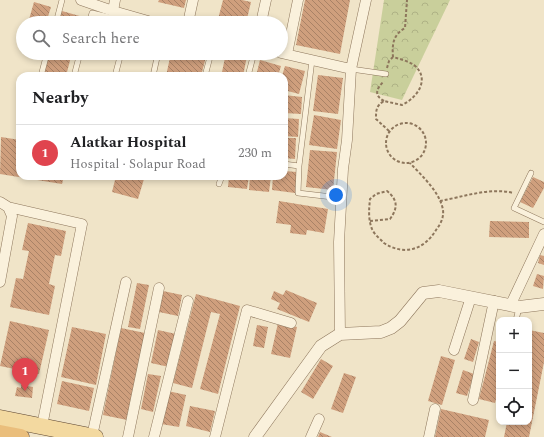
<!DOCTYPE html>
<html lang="en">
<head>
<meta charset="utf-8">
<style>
  body { margin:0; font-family:Spectral,serif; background:#f2f2f2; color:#202124 }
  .controls { position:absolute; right:12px; bottom:12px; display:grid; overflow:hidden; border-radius:8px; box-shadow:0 2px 6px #0003 }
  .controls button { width:36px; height:36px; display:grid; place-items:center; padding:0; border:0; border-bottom:1px solid #e0e0e0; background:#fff; color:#202124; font:20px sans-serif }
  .you { position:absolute; left:336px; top:195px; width:14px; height:14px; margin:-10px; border:3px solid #fff; border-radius:50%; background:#1a73e8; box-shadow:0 0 0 6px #1a73e833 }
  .badge { display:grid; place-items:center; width:26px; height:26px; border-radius:50%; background:#7c3aed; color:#fff; font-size:13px; font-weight:700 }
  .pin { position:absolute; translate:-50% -33px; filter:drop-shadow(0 1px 2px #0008) }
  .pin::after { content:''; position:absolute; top:21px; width:14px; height:12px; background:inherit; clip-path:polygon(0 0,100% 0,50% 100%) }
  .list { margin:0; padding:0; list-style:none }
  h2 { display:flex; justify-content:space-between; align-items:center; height:52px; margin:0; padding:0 16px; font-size:17px }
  h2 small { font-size:13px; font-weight:400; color:#757577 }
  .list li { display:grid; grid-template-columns:26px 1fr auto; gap:12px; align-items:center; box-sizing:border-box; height:56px; padding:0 16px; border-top:1px solid #e0e0e0 }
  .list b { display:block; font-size:15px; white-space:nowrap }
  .list p { margin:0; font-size:13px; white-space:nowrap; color:#757577 }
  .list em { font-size:13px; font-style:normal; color:#757577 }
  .icon { flex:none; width:22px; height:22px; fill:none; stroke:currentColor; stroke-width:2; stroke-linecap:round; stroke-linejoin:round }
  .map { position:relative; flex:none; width:544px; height:437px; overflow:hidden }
  .search { position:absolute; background:#fff; box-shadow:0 2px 6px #0003; left:16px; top:16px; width:272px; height:44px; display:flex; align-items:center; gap:10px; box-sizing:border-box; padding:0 14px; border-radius:22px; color:#757577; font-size:15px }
  .panel { position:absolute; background:#fff; box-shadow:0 2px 6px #0003; left:16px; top:72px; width:272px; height:108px; border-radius:12px }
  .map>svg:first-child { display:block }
</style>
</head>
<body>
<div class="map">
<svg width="544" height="437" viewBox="0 0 544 437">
  <defs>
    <pattern id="park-crowns" width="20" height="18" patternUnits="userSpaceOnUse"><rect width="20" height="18" fill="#c9cf9b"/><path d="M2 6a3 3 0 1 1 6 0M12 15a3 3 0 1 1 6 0" fill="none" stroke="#aeb285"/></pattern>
    <pattern id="building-back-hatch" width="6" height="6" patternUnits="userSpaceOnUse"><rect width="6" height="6" fill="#cf9f7d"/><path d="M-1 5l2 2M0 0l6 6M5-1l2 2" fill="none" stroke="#a98266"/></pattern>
  </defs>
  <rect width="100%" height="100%" fill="#f0e4c8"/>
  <!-- park -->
  <path fill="url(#park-crowns)" d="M384,0H450L402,100L370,92Z"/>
  <!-- building -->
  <path fill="url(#building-back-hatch)" d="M159,0H186L184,8L158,2Z
    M223,0H242L251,2L246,23H217Z
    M305,0H350L340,54L296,45Z
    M34,2L51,7L46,23H28Z
    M62,11L83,17L81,23H58Z
    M49,53H72L66,76H43Z
    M171,53H207L201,76H166Z
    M226,53L247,56L243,76L222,72Z
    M260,60L281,66L278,76H256Z
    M285,66L305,71L299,94L284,90V76H282Z
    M318,75L343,78L338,114L313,111Z
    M284,95L302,97L301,114L284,113Z
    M314,115L341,120L337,149L309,145Z
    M284,118L299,119L298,137L284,136Z
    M1,137L20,140V176H64L62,184L0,174Z
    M284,138H296L295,159L284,158Z
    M310,150L337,152L333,190L306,187Z
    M284,171L297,172L295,193L272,190L273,176H284Z
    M116,176H132L144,179L138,199L112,192Z
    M229,176H249L247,189L228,187Z
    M250,176H271L269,192L249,190Z
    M533,177L544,182V188L533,208L520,202Z
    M279,201L328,209L324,233L307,230L306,235L290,233L291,225L276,223Z
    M490,221L529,222V238L489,237Z
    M28,223L66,231L61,256L55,255L49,284L55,286L49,315L10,307L16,278L23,279L29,251L22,250Z
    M540,255L544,256V265L538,263Z
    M537,274L544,276L543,289L533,286Z
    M137,283L149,285L140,329L128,327Z
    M286,290L317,303L309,322L277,309L280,303L271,299L274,291L283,295Z
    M163,291L182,295L178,316L159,312Z
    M196,294L240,306L218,394L200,389L220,314L211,312L192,388L173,383Z
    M10,321L49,330L39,374L0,366Z
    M278,323L297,327L290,358L271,354Z
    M257,325L268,327L264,348L253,346Z
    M72,327L106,334L96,385L61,377Z
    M121,328L145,333L127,420L103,415Z
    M158,330L176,334L169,367L151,363Z
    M529,330L544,333V362L529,437H504L507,422H529Z
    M471,339L479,342L473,362L464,359Z
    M494,341L499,342V387L495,403L479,399Z
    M441,356L455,360L442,405L428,401Z
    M321,359L333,366L313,399L301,392Z
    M463,370L474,374L467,396L456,393Z
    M344,373L356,377L343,413L331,409Z
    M148,374L161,376L153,412L141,409Z
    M62,381L94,388L89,411L57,404Z
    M21,385L33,387L32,398L15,396L17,387L21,388Z
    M168,391L186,395L179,427L161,424Z
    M190,406L215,411L210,432L186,426Z
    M441,409L489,420L485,437H435Z
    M320,432L332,437H318Z"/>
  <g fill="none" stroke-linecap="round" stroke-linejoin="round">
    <defs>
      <path id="service" d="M56,23L62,0
        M89,23L92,13L130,22
        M351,69L386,74
        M41,76L47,53
        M74,76L80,53
        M115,76L121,53
        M153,76L158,53
        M205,76L211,53
        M248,76L254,53
        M284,164L299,166L312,60
        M299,166L298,193L341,198
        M531,173L514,208L544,222
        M219,184L222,176
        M516,320L519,308"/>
      <path id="minor" d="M81,0L113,11L155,23
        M113,11L115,0
        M188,23L193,0
        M261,23L266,0
        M281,53L351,69
        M287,54L298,0
        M0,202L8,207L12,216L0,282
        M8,207L82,224L42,426
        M511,304L544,234
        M340,334L339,242L343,169L347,140L351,69L366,0
        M454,350L471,297
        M473,400L494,301
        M92,436L126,282
        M128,437L159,288
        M154,437L188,301
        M215,437L247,310L291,323
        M311,437L319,419
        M429,437L435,409"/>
      <path id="tertiary" d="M255,437L321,346L340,334L381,332L391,328L400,321L423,293L439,291L519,307L544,304"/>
      <path id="primary" d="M0,418L95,437"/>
      <path id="trunk" d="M0,433L21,437"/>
    </defs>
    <!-- service casing -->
    <use href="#service" stroke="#8d765c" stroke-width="6"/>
    <!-- minor casing -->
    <use href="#minor" stroke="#8d765c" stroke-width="11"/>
    <!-- tertiary casing -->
    <use href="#tertiary" stroke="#8d765c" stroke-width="13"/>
    <!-- primary casing -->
    <use href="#primary" stroke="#5b4430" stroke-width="17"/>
    <!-- trunk casing -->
    <use href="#trunk" stroke="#5b4430" stroke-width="17"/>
    <!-- path -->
    <path stroke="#8d765c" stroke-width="2" stroke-dasharray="3 2" stroke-linecap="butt" d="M387,68L389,61L393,57
      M384,101C373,95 377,88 384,81
      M386 143a20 20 0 1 1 40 0a20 20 0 1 1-40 0Z
      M389,131L376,119C376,110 376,106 384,101L402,105C417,98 431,79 414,65C408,61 400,59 393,57C392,44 393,35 405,28L407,0
      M440,201C462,197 491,187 513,193
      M370,221L390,219C398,208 398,200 387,191L376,194L370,199C369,209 368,219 372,229C374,234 380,239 384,243C404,256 424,250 436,230C440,225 444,218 443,210C440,192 422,176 410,163"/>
    <!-- service -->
    <use href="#service" stroke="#faf1dc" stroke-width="5"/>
    <!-- minor -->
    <use href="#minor" stroke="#faf1dc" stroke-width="10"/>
    <!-- tertiary -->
    <use href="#tertiary" stroke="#faf1dc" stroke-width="12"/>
    <!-- primary -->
    <use href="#primary" stroke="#f3d9a0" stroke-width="16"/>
    <!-- trunk -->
    <use href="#trunk" stroke="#eabe7c" stroke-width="16"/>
  </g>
</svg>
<div class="controls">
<button>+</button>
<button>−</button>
<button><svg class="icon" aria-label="locate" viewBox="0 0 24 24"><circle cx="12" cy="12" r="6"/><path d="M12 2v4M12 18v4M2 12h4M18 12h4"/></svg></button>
</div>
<div class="you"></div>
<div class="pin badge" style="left:25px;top:391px;background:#e0444e">1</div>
<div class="search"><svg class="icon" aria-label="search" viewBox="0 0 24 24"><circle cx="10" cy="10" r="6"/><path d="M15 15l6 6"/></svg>Search here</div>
<section class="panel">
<h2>Nearby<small></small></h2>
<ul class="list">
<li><span class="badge" style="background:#e0444e">1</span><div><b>Alatkar Hospital</b><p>Hospital · Solapur Road</p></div><em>230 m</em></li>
</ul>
</section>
</div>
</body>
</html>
